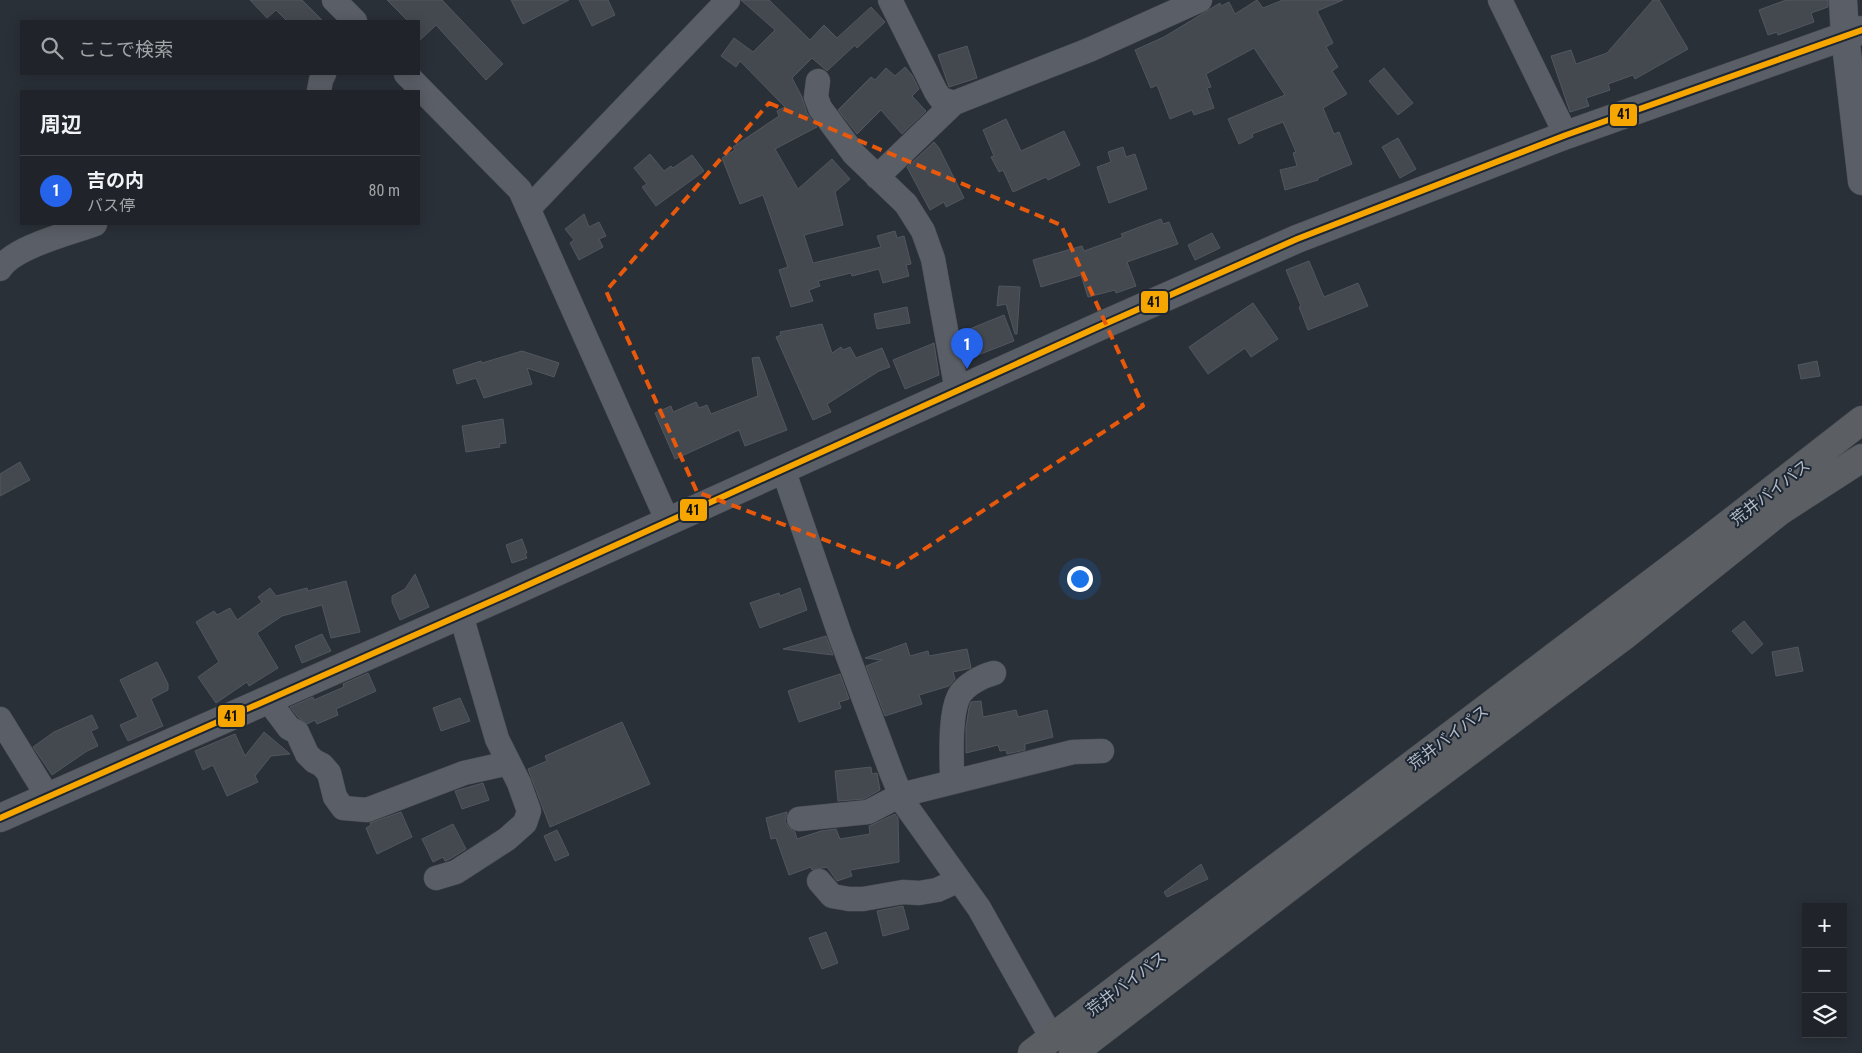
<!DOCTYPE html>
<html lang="ja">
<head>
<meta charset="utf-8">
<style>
  body { margin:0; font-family:"Roboto Condensed","Noto Sans JP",sans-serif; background:#282c32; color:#f1f3f6 }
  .controls { position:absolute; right:15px; bottom:15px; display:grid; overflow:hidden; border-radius:0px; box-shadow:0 2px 12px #0003 }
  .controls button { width:45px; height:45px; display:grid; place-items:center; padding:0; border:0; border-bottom:1px solid #3d4147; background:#20242a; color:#f1f3f6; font:25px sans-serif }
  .you { position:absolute; left:1079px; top:578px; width:18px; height:18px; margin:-12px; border:4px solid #fff; border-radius:50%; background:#1a73e8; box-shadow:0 0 0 8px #1a73e833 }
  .badge { display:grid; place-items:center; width:32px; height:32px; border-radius:50%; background:#2563eb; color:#fff; font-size:16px; font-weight:700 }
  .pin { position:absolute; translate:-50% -41px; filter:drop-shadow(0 1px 2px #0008) }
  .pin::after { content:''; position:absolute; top:26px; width:18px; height:15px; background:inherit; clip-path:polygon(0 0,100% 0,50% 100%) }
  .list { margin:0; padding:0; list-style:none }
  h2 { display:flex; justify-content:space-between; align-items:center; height:65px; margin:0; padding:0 20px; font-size:21px }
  h2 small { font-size:16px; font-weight:400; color:#a2a4a8 }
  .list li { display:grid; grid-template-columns:32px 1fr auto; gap:15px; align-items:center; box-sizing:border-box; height:70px; padding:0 20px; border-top:1px solid #3d4147 }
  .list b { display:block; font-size:19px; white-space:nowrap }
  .list p { margin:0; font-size:16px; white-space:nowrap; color:#a2a4a8 }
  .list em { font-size:16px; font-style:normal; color:#a2a4a8 }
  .icon { flex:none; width:28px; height:28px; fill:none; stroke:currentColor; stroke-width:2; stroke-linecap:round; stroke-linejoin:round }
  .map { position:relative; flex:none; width:1862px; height:1053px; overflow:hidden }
  .search { position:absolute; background:#20242a; box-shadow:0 2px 12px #0003; left:20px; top:20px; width:400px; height:55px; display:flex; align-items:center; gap:12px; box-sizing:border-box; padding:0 18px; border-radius:0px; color:#a2a4a8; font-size:19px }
  .panel { position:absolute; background:#20242a; box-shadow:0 2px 12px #0003; left:20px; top:90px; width:400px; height:135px; border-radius:0px }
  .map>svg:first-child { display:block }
</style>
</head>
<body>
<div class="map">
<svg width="1862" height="1053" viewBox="0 0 1862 1053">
  <rect width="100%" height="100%" fill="#2a3038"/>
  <!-- building -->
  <path fill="#444950" stroke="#52575f" d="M250,0H302L323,21H287L276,10L267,18Z
    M387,0H442L503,64L486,80L436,25L419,41V21H408Z
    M511,0H569L523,24Z
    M579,0H608L615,15L592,26Z
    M741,0H769L810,40L824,25L837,38L871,7L885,22L857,48L855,45L827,71L812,58L792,78L802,97L807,113L817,127L775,149L798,189L832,159L850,179L835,192L843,225L804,235L813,263L881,247L877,236L895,231L897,238L904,236L911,264L906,265L909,276L883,283L879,269L852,276L851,273L818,281L820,286L809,290L813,301L791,307L779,270L788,267L763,195L740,204L722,158L735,150L733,147L779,116L777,111L785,107L740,61L736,67L721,56L734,38L753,52L775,30Z
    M1257,0L1263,8L1283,0H1343L1317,11L1333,43L1326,47L1338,67L1332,71L1347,94L1323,108L1334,134L1339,132L1352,164L1318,178V180L1285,190L1280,170L1297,166L1293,153L1296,152L1283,122L1252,134L1253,137L1239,144L1228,119L1285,95L1254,48L1206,74L1211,87L1207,88L1214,108L1194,115L1192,110L1170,119L1157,85L1151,88L1135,50L1164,37L1220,3L1221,6L1229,2L1235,14Z
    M1653,0H1659L1688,49L1635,79L1633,75L1608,84L1610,90L1586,98L1589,106L1570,112L1551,56L1571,50L1576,64L1607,53Z
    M1786,0H1828V7L1811,13L1814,22L1778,35L1777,32L1768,35L1759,10Z
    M967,46L977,78L949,87L938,55Z
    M905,67L912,75L919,89L912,96L926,111L902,134L881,110L857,134L838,110L871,77L875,80L886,68L895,76Z
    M1384,68L1413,103L1398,115L1369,81Z
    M1006,119L1021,151L1064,131L1080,165L1048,180L1046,177L1013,192L1003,170L999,172L991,157L994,156L983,130Z
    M1398,138L1416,169L1400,178L1382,147Z
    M934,142L939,148L964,198L946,207L944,202L930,210L907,167Z
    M1123,147L1126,157L1135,154L1147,189L1109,203L1097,167L1111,162L1108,152Z
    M650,154L664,171L671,166L673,168L692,155L704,171L656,206L642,187L647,184L634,168Z
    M584,214L589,227L599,222L606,236L599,239L603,247L579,260L570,243L574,240L565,229Z
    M1161,219L1163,224L1169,222L1178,244L1127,262L1136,286L1116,293L1115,290L1088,297L1081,275L1041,287L1033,260L1082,246L1084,251L1123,237L1121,234Z
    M1212,233L1220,248L1195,260L1188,245Z
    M1309,261L1324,297L1358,283L1368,306L1308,330L1299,307L1301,306L1286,270Z
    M999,286L1020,287L1017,334H1015L1006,304L997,306Z
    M1253,303L1278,339L1251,357L1245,348L1208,374L1189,347Z
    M907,307L910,323L877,329L874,314Z
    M1004,315L1014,341L965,360L960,333Z
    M822,324L832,353L841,347L843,350L850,347L856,358L882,348L890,367L879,371L827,404L831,412L813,420L776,337L781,335L780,332Z
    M934,343L939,375L905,389L893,360Z
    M522,351L559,363L554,377L527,368L532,384L484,398L476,378L457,384L453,370L481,361L482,363Z
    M759,357L787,430L745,446L739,430L675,459L655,413L671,406L673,412L696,402L699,408L707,405L711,414L758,396L752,358Z
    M1817,361L1820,376L1801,379L1798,365Z
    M503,419L506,443L499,444L500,447L466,452L462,426Z
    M20,462L30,480L0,496V474Z
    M522,539L527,553L525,554L527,558L512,563L506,545Z
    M415,574L429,607L400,620L392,602V596L405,589Z
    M346,581L360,632L331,638L322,605L282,616L257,633L278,668L249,686L247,682L216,703L198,677L219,662L196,622L214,611L217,615L230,608L237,620L262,602L258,597L270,588L276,596L307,588L308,591Z
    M800,588L807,610L760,628L750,603L779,593L780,596Z
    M1744,621L1763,644L1752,654L1732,631Z
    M322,634L331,651L302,663L295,646Z
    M826,636L833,655L783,649Z
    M906,643L910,656L928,651L929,656L967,649L971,668L953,672L955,679L949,686L919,695L922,704L885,716L866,666L882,660L865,658Z
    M1798,647L1803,671L1776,676L1772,652Z
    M157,662L168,684V690L151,699L163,726L128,741L120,725L138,717L120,680Z
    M368,673L376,691L336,709L338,715L317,724L315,720L307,724L298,717L290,707L313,697L314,700L344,687L343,684Z
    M840,674L849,699L839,702L841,708L799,722L788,691Z
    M460,698L470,721L441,731L433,708Z
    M981,701L983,717L1016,710L1018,717L1047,710L1053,737L1025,744V750L1007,754L1006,750L1000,751L998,745L966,753V727L969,708L971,702Z
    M92,715L98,728L91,731L98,746L87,751L52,775L33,747L54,732Z
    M622,722L650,784L550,827L528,769L547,761L545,756Z
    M264,732L290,754L271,756L255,776L258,782L227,796L213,765L203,770L195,751L235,734L245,756Z
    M871,767L872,774L877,773L880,790L864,799L838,801L835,771Z
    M483,783L489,800L462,809L455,791Z
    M401,812L412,837L377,854L366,828L371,825L370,823Z
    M787,812L785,821L788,827L795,832L797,839L821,831L836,829L840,839L870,834L869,826L895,814L898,818L899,862L850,870L852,876L837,881L827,867L812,870L811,867L789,875L776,838L771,839L766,818Z
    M453,824L466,849L450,859L445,861L443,857L433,862L422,839Z
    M557,830L569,855L555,861L544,836Z
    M1201,864L1208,879L1167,897L1164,892Z
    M903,906L909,929L883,936L877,911Z
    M826,932L838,963L822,969L809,938Z"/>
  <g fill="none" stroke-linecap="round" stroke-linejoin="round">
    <defs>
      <path id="minor" d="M334,0L355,21
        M890,0L936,92L941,99L954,103L1089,50L1200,0
        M1500,0L1566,135
        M406,74L520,190L668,522
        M818,81L816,97L820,108L854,154L906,204L923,231L933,259L957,391
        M319,91L321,80L324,74
        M877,177L954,103
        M529,208L728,0
        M0,269C13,247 71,233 95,224
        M783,469L840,635L892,774L904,803L979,908L1052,1038
        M268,700L289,728L297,732L307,754L314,761L322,765L329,773L335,797L343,808L367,810L464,773L509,763
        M0,719L48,797
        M952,782C952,760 949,715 959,696C965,685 982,676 994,673
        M799,819L868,812L901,795L1073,752L1102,751
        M436,878L456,872L507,839L525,823L529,811L519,783L497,739L461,615
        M819,881L832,896L849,899H863L903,892L919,893L937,890L959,880"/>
      <path id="tertiary" d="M1843,0L1845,36L1862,181
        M0,818L501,597L1098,327L1297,239L1566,135L1862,30"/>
      <path id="trunk" d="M1032,1053L1699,547L1862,420
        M1073,1053L1356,836L1624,636L1780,511L1862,458"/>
    </defs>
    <!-- minor casing -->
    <use href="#minor" stroke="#484c53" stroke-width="25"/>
    <!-- tertiary casing -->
    <use href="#tertiary" stroke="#484c53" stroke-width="29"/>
    <!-- trunk casing -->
    <use href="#trunk" stroke="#474c53" stroke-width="29"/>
    <!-- minor -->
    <use href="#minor" stroke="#5a5e66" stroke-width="24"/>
    <!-- tertiary -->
    <use href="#tertiary" stroke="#5a5e66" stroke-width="28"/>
    <!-- trunk -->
    <use href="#trunk" stroke="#5b5f64" stroke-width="28"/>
    <defs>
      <path id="bus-1" d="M0,818L501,597L1098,327L1297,239L1566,135L1862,30"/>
    </defs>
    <!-- bus-1 casing -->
    <use href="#bus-1" stroke="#1d2633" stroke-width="10"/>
    <!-- bus-1 -->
    <use href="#bus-1" stroke="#f7a600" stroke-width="6"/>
  </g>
  <!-- marked area -->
  <path fill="none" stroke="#e8590c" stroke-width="4" stroke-dasharray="10 6" stroke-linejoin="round" d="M769,103L1061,225L1143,406L897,567L697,492L606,291Z"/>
  <g text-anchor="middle" stroke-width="4" stroke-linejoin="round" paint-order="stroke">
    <!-- street labels -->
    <g font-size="16" fill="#b4bcc9" stroke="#1d2633">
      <text transform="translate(1770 492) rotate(-38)" y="6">荒井バイパス</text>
      <text transform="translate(1448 737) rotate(-37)" y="6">荒井バイパス</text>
      <text transform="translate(1126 983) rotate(-37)" y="6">荒井バイパス</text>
    </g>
  </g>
  <g stroke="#1d2633" stroke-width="2">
    <rect x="1609" y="103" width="29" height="24" rx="5" fill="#f7a600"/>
    <rect x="1140" y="290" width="29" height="24" rx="5" fill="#f7a600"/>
    <rect x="679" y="498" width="29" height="24" rx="5" fill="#f7a600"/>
    <rect x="217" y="704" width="29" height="24" rx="5" fill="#f7a600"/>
  </g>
  <g font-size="14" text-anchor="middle" font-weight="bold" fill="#111">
    <text x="1624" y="119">41</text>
    <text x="1154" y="307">41</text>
    <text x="693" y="515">41</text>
    <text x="231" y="721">41</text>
  </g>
</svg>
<div class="controls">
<button>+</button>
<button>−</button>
<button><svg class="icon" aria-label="layers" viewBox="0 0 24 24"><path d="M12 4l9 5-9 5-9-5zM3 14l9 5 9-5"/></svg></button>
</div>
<div class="you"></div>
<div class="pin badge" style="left:967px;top:369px">1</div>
<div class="search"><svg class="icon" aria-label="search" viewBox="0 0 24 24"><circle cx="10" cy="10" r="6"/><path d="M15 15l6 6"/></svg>ここで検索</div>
<section class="panel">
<h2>周辺<small></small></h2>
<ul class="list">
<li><span class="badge">1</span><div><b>吉の内</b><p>バス停</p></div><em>80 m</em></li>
</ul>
</section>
</div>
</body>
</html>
